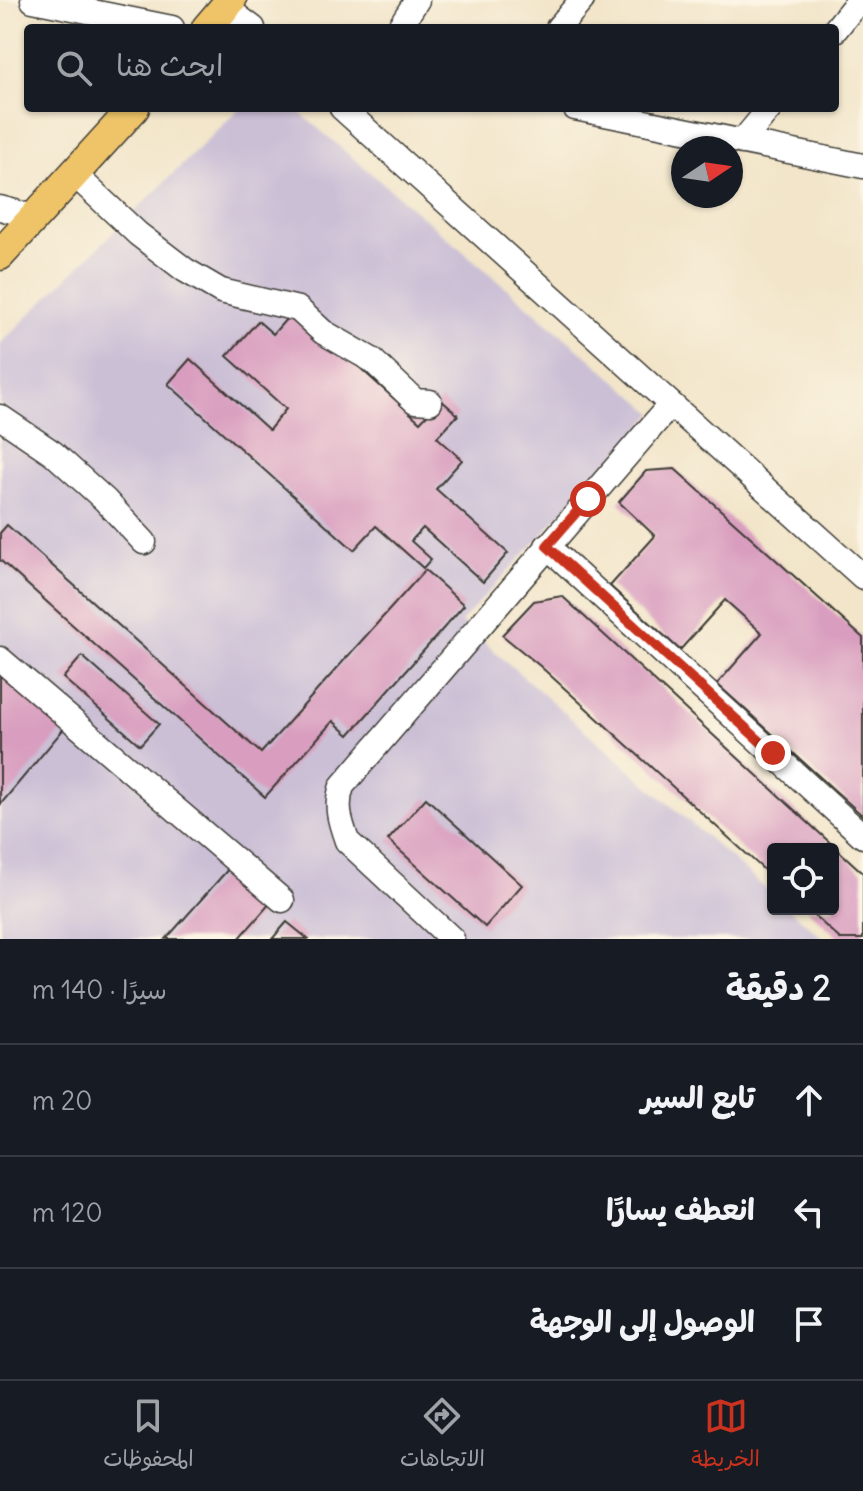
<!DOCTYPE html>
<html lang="ar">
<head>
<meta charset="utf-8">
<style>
  body { margin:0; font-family:Delius,"Playpen Sans Arabic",sans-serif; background:#242831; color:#f1f3f6; direction:rtl }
  .controls { position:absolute; right:24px; bottom:24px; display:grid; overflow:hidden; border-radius:8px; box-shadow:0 2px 6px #0004 }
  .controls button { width:72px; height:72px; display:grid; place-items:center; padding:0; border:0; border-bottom:2px solid #363941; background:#171b24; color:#f1f3f6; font:40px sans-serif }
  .compass { position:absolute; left:671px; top:136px; width:72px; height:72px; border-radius:50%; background:#171b24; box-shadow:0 2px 6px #0004; rotate:77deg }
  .stop { position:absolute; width:24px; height:24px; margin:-18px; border:6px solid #c8321e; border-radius:50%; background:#fff }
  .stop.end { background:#c8321e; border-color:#fff; box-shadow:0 2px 8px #0008 }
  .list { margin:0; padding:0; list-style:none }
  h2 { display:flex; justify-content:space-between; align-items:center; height:104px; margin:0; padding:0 32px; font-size:34px }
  h2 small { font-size:26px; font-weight:400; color:#9ea1a6 }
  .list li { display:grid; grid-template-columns:52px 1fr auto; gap:24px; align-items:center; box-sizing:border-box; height:112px; padding:0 32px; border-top:2px solid #363941 }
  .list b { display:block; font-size:30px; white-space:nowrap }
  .list em { font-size:26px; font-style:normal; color:#9ea1a6 }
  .icon { flex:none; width:44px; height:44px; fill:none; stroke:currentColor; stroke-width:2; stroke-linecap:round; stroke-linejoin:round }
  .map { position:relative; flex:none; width:863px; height:939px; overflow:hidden; direction:ltr }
  .search { position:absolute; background:#171b24; box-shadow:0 2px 6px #0004; left:24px; right:24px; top:24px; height:88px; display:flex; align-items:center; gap:20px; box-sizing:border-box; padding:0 28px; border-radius:8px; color:#9ea1a6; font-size:30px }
  .sheet { height:440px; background:#171b24 }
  nav { display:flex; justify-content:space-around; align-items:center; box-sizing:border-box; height:112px; border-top:2px solid #363941; background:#171b24; font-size:22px; color:#9ea1a6 }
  nav a { display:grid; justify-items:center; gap:4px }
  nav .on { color:#c8321e }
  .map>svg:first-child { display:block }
</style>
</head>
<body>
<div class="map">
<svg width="863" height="939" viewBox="0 0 863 939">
  <rect width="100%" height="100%" fill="#fcf5e5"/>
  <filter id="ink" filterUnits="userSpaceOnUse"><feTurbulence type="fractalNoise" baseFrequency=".0125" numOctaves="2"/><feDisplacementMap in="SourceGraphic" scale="16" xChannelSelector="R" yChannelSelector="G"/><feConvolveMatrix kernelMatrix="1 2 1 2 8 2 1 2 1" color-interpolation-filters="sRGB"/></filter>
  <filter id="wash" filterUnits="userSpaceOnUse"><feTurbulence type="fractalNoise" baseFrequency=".006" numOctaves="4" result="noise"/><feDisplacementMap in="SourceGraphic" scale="32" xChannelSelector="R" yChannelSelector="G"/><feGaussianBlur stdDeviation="1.8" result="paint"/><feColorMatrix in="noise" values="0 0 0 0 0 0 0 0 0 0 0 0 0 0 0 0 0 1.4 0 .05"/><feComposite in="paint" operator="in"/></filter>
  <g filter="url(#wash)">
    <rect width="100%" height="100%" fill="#f2e5c9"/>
    <!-- industrial -->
    <path fill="#cbbfd6" d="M240,108H294L654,413L461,622L773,895V909H789L824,939H0V344Z"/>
    <g id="blocks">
      <!-- building -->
      <path fill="#d99ebf" d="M295,309L420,422L441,400L458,415L437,437L462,460L436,489L508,553L483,582L423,528L411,541L431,559L423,568L376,526L354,550L168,384L190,359L269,430L286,409L227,356L258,321L273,334Z
        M675,469L863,638V816L717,684L762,633L725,600L680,650L610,586L655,536L619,502L646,471Z
        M7,525L261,753L425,570L464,605L349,735L333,721L265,797L0,560V533Z
        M562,596L863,873V939H840L807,909H833V849H773V878L540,666L502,635L534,601Z
        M82,656L159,724L140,745L63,678Z
        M0,669L67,725L0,805Z
        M426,798L522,885L485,927L388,840Z
        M231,866L271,902L239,939H166Z
        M287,922L308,939H272Z"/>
    </g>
  </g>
  <g filter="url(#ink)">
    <use href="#blocks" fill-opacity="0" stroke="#3c3a36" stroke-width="2"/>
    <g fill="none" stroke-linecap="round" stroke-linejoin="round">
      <defs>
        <path id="minor" d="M33,0L172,28
          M225,7L253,28
          M399,28L417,0
          M558,28L582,0
          M835,30L859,0
          M342,108L863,577
          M575,108L863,166
          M742,142L770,108
          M74,174L138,234L185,270L221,291L298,309L323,332L372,360L415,401L430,402
          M0,208L34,217
          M0,417L53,453L105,500L144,542
          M547,546L863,836
          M0,659L282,900
          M452,939L347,841C340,821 335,807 342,786L671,404"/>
        <path id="major" d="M207,28L231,0
          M0,255L134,108"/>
      </defs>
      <!-- minor casing -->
      <use href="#minor" stroke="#3c3a36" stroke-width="27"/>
      <!-- major casing -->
      <use href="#major" stroke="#3c3a36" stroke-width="33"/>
      <!-- minor -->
      <use href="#minor" stroke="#fff" stroke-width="24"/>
      <!-- major -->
      <use href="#major" stroke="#efc469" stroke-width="30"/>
    </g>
  </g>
  <g fill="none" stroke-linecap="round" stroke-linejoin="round" filter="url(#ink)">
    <!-- route -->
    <path stroke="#c8321e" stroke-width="10" d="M588,499L547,546L773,753"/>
  </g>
</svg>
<div class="controls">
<button><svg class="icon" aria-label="locate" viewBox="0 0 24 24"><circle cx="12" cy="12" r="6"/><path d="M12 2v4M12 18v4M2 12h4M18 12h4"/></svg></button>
</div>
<svg class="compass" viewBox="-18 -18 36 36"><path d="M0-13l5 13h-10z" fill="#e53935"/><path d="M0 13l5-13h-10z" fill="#9ea1a6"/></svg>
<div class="stop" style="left:588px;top:499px"></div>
<div class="stop end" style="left:773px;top:753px"></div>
<div class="search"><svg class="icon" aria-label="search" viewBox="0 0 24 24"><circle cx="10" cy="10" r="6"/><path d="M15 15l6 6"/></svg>ابحث هنا</div>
</div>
<section class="sheet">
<h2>2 دقيقة<small>سيرًا · 140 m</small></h2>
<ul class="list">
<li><svg class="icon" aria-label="ahead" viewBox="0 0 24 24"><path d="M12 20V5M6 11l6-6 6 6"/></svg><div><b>تابع السير</b></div><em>20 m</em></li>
<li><svg class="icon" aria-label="left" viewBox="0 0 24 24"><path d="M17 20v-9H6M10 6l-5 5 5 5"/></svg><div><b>انعطف يسارًا</b></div><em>120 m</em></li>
<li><svg class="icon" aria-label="arrive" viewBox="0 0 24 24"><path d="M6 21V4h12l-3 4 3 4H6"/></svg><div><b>الوصول إلى الوجهة</b></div></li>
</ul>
</section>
<nav>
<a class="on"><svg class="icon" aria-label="map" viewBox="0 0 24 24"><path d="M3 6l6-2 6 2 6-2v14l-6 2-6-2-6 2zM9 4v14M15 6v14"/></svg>الخريطة</a>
<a><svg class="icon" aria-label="directions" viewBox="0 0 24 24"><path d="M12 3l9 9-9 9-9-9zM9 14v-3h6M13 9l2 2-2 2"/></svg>الاتجاهات</a>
<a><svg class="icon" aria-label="saved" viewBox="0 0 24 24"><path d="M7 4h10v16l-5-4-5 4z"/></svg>المحفوظات</a>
</nav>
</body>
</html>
